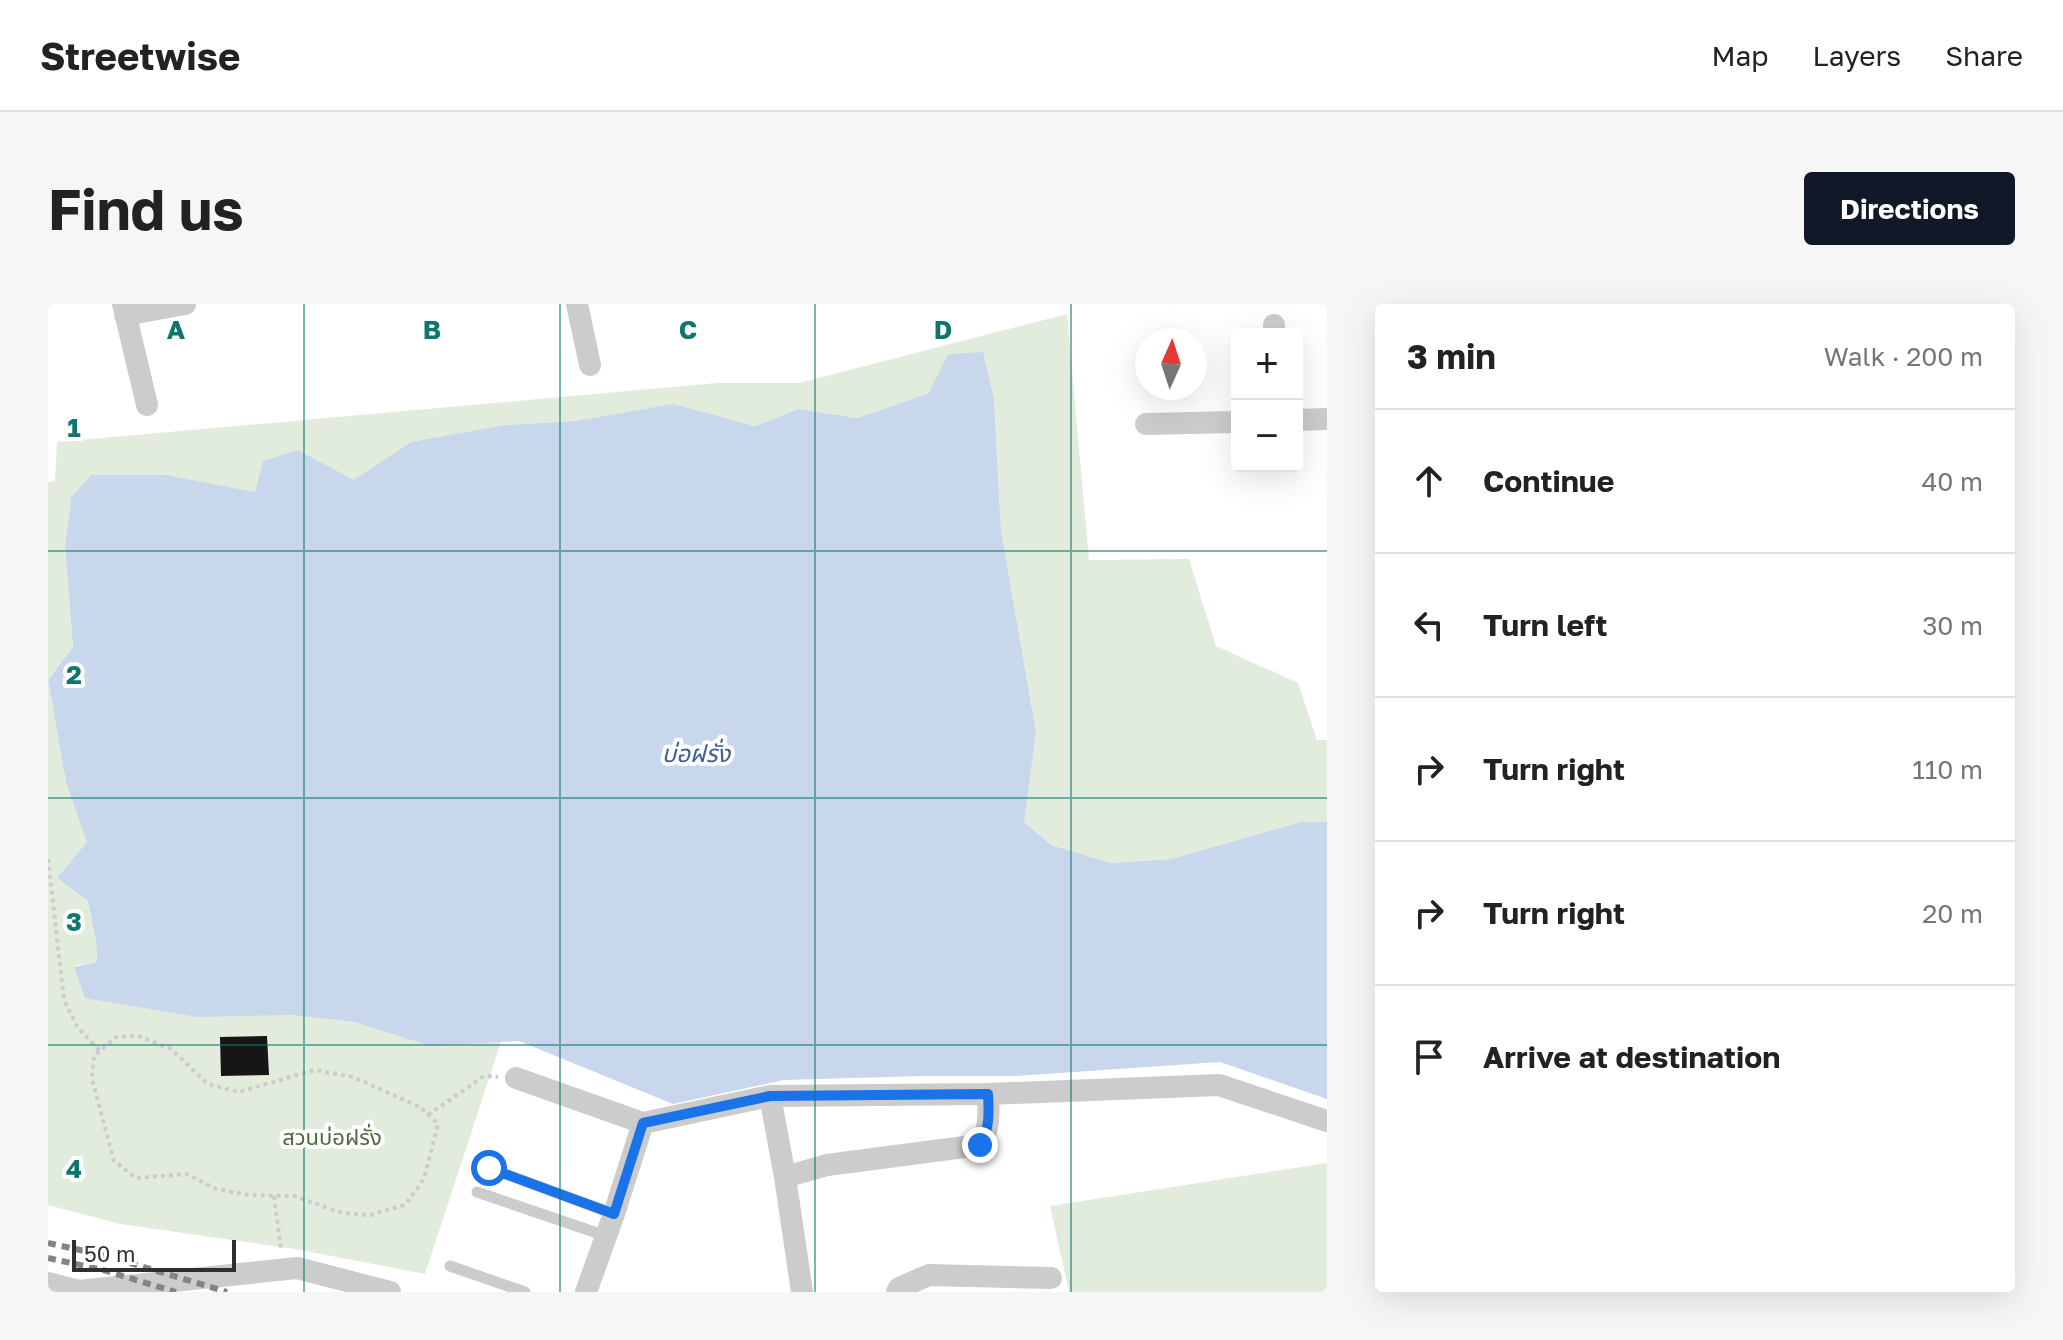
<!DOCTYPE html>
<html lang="en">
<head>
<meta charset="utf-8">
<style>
  body { margin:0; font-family:"Golos Text","Noto Sans Thai",sans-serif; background:#f6f6f6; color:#222 }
  .controls { position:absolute; right:24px; top:24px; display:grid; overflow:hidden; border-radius:8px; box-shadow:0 8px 32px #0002 }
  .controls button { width:72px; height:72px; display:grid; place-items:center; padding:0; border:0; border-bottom:2px solid #e0e0e0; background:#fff; color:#222; font:40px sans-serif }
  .compass { position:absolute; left:1087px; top:24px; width:72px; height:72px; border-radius:50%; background:#fff; box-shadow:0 8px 32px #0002; rotate:3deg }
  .scale { position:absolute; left:24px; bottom:20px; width:164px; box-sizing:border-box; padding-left:8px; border:4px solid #2f2f2f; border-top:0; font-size:22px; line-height:28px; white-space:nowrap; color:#2f2f2f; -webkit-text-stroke:6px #fff; paint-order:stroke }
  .stop { position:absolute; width:24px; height:24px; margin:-18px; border:6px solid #1a73e8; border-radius:50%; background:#fff }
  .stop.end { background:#1a73e8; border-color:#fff; box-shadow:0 2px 8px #0008 }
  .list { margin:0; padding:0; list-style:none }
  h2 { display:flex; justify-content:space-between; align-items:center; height:104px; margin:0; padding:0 32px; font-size:34px }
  h2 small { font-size:26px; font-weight:400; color:#767676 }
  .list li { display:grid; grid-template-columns:52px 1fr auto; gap:24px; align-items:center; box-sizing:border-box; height:144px; padding:0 32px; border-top:2px solid #e0e0e0 }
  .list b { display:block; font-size:30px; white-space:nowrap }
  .list em { font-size:26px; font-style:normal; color:#767676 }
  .icon { flex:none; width:44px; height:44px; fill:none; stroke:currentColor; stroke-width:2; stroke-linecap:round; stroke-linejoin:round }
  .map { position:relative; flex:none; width:1279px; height:988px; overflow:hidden; border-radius:8px }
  header { display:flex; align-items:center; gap:48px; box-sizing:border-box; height:112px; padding:0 40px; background:#fff; border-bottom:2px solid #e0e0e0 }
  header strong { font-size:38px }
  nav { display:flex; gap:44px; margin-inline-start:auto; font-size:28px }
  .intro { display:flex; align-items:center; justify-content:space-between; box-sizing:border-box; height:192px; padding:0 48px }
  h1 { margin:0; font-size:56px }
  .button { padding:20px 36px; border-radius:8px; background:#111827; color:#fff; font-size:28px; font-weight:700 }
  main { display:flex; gap:48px; padding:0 48px }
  aside { flex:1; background:#fff; border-radius:8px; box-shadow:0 8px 32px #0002 }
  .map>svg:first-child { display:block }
</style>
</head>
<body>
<header>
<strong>Streetwise</strong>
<nav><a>Map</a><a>Layers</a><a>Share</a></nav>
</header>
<div class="intro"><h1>Find us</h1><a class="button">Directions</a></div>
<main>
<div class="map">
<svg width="1279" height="988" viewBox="0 0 1279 988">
  <rect width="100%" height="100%" fill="#fff"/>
  <!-- green -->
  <path fill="#e2ecdd" d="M1019,10L1041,256L1141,255L1168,342L1250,379L1269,436H1279V518H1253L1123,555L1063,559L1003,541L975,518L988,428L953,226L946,95L881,89L809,114L750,105L707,122L625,101L527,117L456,121L363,138L306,177L250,146L208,189L118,171L23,194L17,243L25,343L0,376L18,478L40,538L9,574L40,597L48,637L49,658L26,662L243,711L306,718L388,742L453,738L377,970L247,945L72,920L0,901V178L7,177L9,138L669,79H751Z
    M1279,859V988H1021L1002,902Z"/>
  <!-- water -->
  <path fill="#c9d7ec" d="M935,48L946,95L953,226L988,428L976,518L1003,541L1063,559L1123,555L1253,518H1279V795L1172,758L967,772H874L736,776L625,800L471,737L383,742L306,718L243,711L149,713L37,694L26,663L49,658L48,637L40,597L9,574L39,538L18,478L0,376L25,343L17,243L23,194L43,171H118L207,188L215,157L250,146L306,176L363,138L456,121L527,117L625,100L707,122L750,105L809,114L881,89L900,50Z"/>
  <!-- building -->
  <path fill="#161616" d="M219,732L221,771L173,772L172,733Z"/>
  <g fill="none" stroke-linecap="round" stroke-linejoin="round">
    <!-- path -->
    <path stroke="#ccc" stroke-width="4" stroke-dasharray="4 4" stroke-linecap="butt" d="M0,555L16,696L30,724L52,747
      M90,732L123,745L160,780L191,788L266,766L305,773L372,803L390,820L376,875L357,901L322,911L294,909L246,892L200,891L166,884L139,870L88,874L66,857L44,775L46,752L68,733Z
      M380,811L436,772L450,773
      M226,892L233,945"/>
    <!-- lane -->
    <path stroke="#ccc" stroke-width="11" d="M441,864L566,910
      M429,888L558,932
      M402,962L477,988"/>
    <!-- street -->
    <path stroke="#ccc" stroke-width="22" d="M75,0L99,101
      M529,0L542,61
      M77,11L137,0
      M1226,30V21
      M1249,116L1279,115
      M1098,120L1189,118
      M468,774L595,819L722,792L940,790L1171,781L1279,817
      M722,792L737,873L754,988
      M737,873L779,861L932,841C942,825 941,808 940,790
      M0,979L31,987L249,964L342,988
      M538,988L566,910L595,819
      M849,988L851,984L881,971L1003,974"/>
    <!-- rail -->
    <path stroke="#848484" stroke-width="6" stroke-dasharray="8 6" stroke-linecap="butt" d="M0,939L59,952L179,988
      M0,954L55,966L128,988"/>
  </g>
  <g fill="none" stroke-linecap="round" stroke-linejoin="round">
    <!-- route -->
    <path stroke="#1a73e8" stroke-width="10" d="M441,864L566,910L595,819L722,792L940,790C941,808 942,825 932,841"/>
  </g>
  <!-- grid -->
  <path fill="none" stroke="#0f766e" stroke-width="2" stroke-opacity="0.55" d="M256,0V988M512,0V988M767,0V988M1023,0V988M0,247H1279M0,494H1279M0,741H1279"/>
  <g text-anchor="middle" stroke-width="8" stroke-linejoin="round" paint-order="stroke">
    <!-- park labels -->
    <g font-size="22" fill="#486b3c" stroke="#fff">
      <text x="284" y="841">สวนบ่อฝรั่ง</text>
    </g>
    <!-- water labels -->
    <g font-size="24" font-style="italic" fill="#3d5e91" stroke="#fff">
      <text x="648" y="458">บ่อฝรั่ง</text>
    </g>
  </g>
  <g font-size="26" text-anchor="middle" font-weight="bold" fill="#0f766e" stroke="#fff" stroke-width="8" stroke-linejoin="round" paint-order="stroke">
    <text x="128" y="35">A</text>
    <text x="384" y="35">B</text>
    <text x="640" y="35">C</text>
    <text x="895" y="35">D</text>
    <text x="26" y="133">1</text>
    <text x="26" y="380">2</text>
    <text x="26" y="627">3</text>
    <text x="26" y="874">4</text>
  </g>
</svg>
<div class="controls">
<button>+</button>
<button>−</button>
</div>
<svg class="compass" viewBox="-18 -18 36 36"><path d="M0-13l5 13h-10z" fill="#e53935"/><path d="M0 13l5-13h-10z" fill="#767676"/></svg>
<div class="scale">50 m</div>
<div class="stop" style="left:441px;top:864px"></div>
<div class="stop end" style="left:932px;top:841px"></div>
</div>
<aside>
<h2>3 min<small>Walk · 200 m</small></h2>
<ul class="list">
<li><svg class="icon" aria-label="ahead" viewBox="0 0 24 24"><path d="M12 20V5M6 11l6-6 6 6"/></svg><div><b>Continue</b></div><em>40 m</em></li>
<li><svg class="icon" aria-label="left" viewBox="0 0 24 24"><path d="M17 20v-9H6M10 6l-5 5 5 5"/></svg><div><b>Turn left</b></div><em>30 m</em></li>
<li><svg class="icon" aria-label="right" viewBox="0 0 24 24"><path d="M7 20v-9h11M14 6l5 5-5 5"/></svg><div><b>Turn right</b></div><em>110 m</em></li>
<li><svg class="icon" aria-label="right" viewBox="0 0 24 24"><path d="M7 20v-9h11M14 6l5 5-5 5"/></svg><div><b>Turn right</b></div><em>20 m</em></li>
<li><svg class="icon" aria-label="arrive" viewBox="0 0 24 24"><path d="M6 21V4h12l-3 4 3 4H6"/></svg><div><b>Arrive at destination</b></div></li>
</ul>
</aside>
</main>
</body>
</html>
